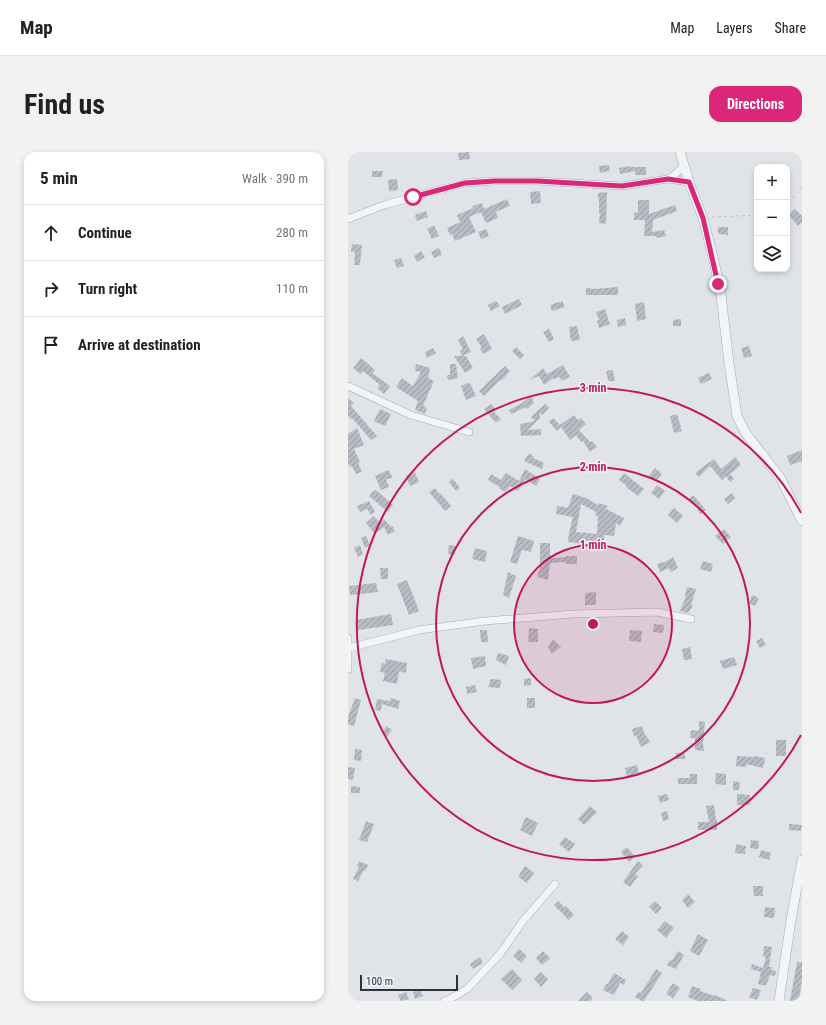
<!DOCTYPE html>
<html lang="en">
<head>
<meta charset="utf-8">
<style>
  body { margin:0; font-family:"Roboto Condensed",sans-serif; background:#f2f2f2; color:#202124 }
  .controls { position:absolute; right:12px; top:12px; display:grid; overflow:hidden; border-radius:8px; box-shadow:0 2px 6px #0003 }
  .controls button { width:36px; height:36px; display:grid; place-items:center; padding:0; border:0; border-bottom:1px solid #e0e0e0; background:#fff; color:#202124; font:20px sans-serif }
  .scale { position:absolute; left:12px; bottom:10px; width:98px; box-sizing:border-box; padding-left:4px; border:2px solid #2a323f; border-top:0; font-size:11px; line-height:14px; white-space:nowrap; color:#2a323f; -webkit-text-stroke:3px #f0f3f6; paint-order:stroke }
  .stop { position:absolute; width:12px; height:12px; margin:-9px; border:3px solid #db2777; border-radius:50%; background:#fff }
  .stop.end { background:#db2777; border-color:#fff; box-shadow:0 1px 4px #0008 }
  .list { margin:0; padding:0; list-style:none }
  h2 { display:flex; justify-content:space-between; align-items:center; height:52px; margin:0; padding:0 16px; font-size:17px }
  h2 small { font-size:13px; font-weight:400; color:#757577 }
  .list li { display:grid; grid-template-columns:26px 1fr auto; gap:12px; align-items:center; box-sizing:border-box; height:56px; padding:0 16px; border-top:1px solid #e0e0e0 }
  .list b { display:block; font-size:15px; white-space:nowrap }
  .list em { font-size:13px; font-style:normal; color:#757577 }
  .icon { flex:none; width:22px; height:22px; fill:none; stroke:currentColor; stroke-width:2; stroke-linecap:round; stroke-linejoin:round }
  .map { position:relative; flex:none; width:454px; height:849px; overflow:hidden; border-radius:12px }
  header { display:flex; align-items:center; gap:24px; box-sizing:border-box; height:56px; padding:0 20px; background:#fff; border-bottom:1px solid #e0e0e0 }
  header strong { font-size:19px }
  nav { display:flex; gap:22px; margin-inline-start:auto; font-size:14px }
  .intro { display:flex; align-items:center; justify-content:space-between; box-sizing:border-box; height:96px; padding:0 24px }
  h1 { margin:0; font-size:28px }
  .button { padding:10px 18px; border-radius:12px; background:#db2777; color:#fff; font-size:14px; font-weight:700 }
  main { display:flex; gap:24px; padding:0 24px }
  aside { flex:1; background:#fff; border-radius:12px; box-shadow:0 2px 6px #0003 }
  .map>svg:first-child { display:block }
</style>
</head>
<body>
<header>
<strong>Map</strong>
<nav><a>Map</a><a>Layers</a><a>Share</a></nav>
</header>
<div class="intro"><h1>Find us</h1><a class="button">Directions</a></div>
<main>
<aside>
<h2>5 min<small>Walk · 390 m</small></h2>
<ul class="list">
<li><svg class="icon" aria-label="ahead" viewBox="0 0 24 24"><path d="M12 20V5M6 11l6-6 6 6"/></svg><div><b>Continue</b></div><em>280 m</em></li>
<li><svg class="icon" aria-label="right" viewBox="0 0 24 24"><path d="M7 20v-9h11M14 6l5 5-5 5"/></svg><div><b>Turn right</b></div><em>110 m</em></li>
<li><svg class="icon" aria-label="arrive" viewBox="0 0 24 24"><path d="M6 21V4h12l-3 4 3 4H6"/></svg><div><b>Arrive at destination</b></div></li>
</ul>
</aside>
<div class="map">
<svg width="454" height="849" viewBox="0 0 454 849">
  <defs>
    <pattern id="building-hatch" width="6" height="6" patternUnits="userSpaceOnUse"><rect width="6" height="6" fill="#b8bdc5"/><path d="M-1 1l2-2M0 6l6-6M5 7l2-2" fill="none" stroke="#969aa1"/></pattern>
  </defs>
  <rect width="100%" height="100%" fill="#e0e4e9"/>
  <!-- building -->
  <path fill="url(#building-hatch)" fill-rule="evenodd" d="M121,0L122,7L111,8L110,1Z
    M261,13L262,19L252,21L251,14Z
    M282,14V15H298V23H287V19L272,22L271,16Z
    M24,19H35L34,25H24Z
    M49,27L50,38L41,39L40,28Z
    M192,39L193,51L183,52L182,40Z
    M259,40L258,72L251,71L252,61H251V46H250V41Z
    M159,47L162,54L148,60L150,66L138,71L133,60L121,65L128,80L107,89L104,82L102,83L99,76L112,70L109,63L125,56L124,54L134,51L136,57Z
    M290,48H301V62L327,53L329,59L305,68L304,80L316,78L318,84L308,86V84H296L297,68H286V61L290,60Z
    M447,57L454,64V70L450,74L441,63Z
    M78,59L80,65L69,69L67,63Z
    M86,73L91,84L84,87L79,77Z
    M370,75H380V83L370,82Z
    M138,77L141,84L133,87L130,80Z
    M4,92L14,93L12,113H6L7,100L3,99Z
    M91,96L94,103L86,106L83,100Z
    M73,99L77,105L69,110L66,104Z
    M53,106L56,114L49,116L46,108Z
    M270,135V143H238V136L246,137Z
    M171,147L174,153L157,162L154,155Z
    M148,149L152,154L143,159L140,153Z
    M214,149L217,155L204,159L202,153Z
    M296,150L298,167L289,169L287,152Z
    M257,157L262,172L251,176L249,169L251,168L248,160Z
    M277,166L278,173L270,175L269,168Z
    M333,167V174H325V168Z
    M229,174L232,188L223,189L221,175Z
    M201,177L206,187L201,190L195,180Z
    M136,182L144,197L136,202L132,197L134,196L128,187Z
    M115,184L123,200L114,204H118L125,216L117,221L106,204H114L112,199L115,197L110,188Z
    M401,194L404,204L396,206L393,196Z
    M168,195L176,203L172,207L164,199Z
    M85,196L88,201L79,206L77,200Z
    M13,206L27,218L24,221L42,234L36,242L29,236L32,233L15,219L12,222L5,216Z
    M68,212L82,216L80,226L86,229L75,254L79,256L77,262L67,258L70,249L48,235L54,226L65,234L73,220L67,219Z
    M102,212H108L110,226L100,228L99,223H102Z
    M215,213L222,225L216,228H213L212,225L206,227L205,226L196,233L191,224L181,228L195,216L199,222Z
    M157,214L162,219L153,229L152,228L136,244L131,239Z
    M265,218L267,229H260L258,219Z
    M361,221L364,227L353,232L350,226Z
    M120,231H122L128,244L118,248L113,234Z
    M183,244L186,251L179,257L178,255L163,262L161,258L174,251Z
    M0,246L6,251L3,254L29,284L23,288L4,266L3,267L0,264Z
    M143,252L148,258L146,260L153,267L148,271L136,257Z
    M197,252L201,256L194,263L192,260V266L180,278L193,277V283L173,284L172,272L187,269L183,265Z
    M32,257L43,262L37,274L26,269Z
    M329,262L334,279L326,281L322,264Z
    M226,263L230,268L233,266L238,272L231,278L242,290L244,289L249,295L242,300L235,289L233,290L228,283L222,288L213,275L209,279L201,270L205,266L213,274L212,273Z
    M9,276L16,293L6,297L12,310L10,311L14,320L8,322L4,314L2,315L0,311V282Z
    M454,298V309L442,313L439,304Z
    M181,301L186,305L185,306L196,311L194,317L176,309Z
    M387,305L393,313L382,322L386,327L382,330L378,324L374,328L362,314L351,325L347,321L366,307L373,317Z
    M307,316L314,322L308,329L301,324Z
    M177,317L192,327L188,334L177,327L170,339L162,334L157,340L151,336L152,335L140,328L143,322L153,328L158,321L171,329Z
    M40,318L45,326L38,327L41,335L33,338L27,324Z
    M66,319L71,330L62,334L58,324Z
    M276,321L296,337L290,344L278,335L279,334L271,328Z
    M105,327L112,336L108,339L101,330Z
    M309,333L317,339L311,347L303,341Z
    M87,336L91,342L92,341L103,354L97,359L81,340Z
    M28,338L45,353L40,360L21,344L23,343V341Z
    M384,341L387,346L380,352L376,347Z
    M225,342L238,346L250,353L251,351L260,354L258,357L276,366L272,374L268,371L266,384L256,383V390L237,389L236,393L230,392V391L220,390L221,381L225,365L208,362L209,354L220,356ZM233,352L248,360L247,363L250,364L249,382L228,380Z
    M345,343L358,358L352,362L349,356L341,347Z
    M21,349L27,360L23,363L19,357L12,360L9,354Z
    M326,356L335,364L329,371L320,363Z
    M26,364L32,371L36,367L42,374H44L47,379L40,383L36,375L27,382L18,371Z
    M376,377L383,385L375,392L367,384Z
    M18,384L22,393L17,396L13,386Z
    M170,384L186,389L183,400L174,398L169,412L162,410Z
    M192,391H202V406L218,405V404H229V412H218V410L202,411L200,428L189,425L191,418H192Z
    M12,393L15,402L10,405L6,396Z
    M101,393L108,394L107,403L100,402Z
    M127,396L139,399L137,410L124,407Z
    M325,405L330,416L323,420L321,416L312,420L309,412L314,410L315,411Z
    M355,409L365,412L363,420L352,417Z
    M32,416H40V427H33Z
    M160,420L168,424L161,446L155,443Z
    M59,428L71,459L61,463L49,432Z
    M28,431L30,440L2,443L1,434Z
    M339,435L348,437L343,453L345,454L340,461L332,459L338,444H337Z
    M248,440V453H237V441Z
    M404,443L411,446L407,454L401,452Z
    M43,462L45,473L10,478L8,468Z
    M306,472L316,473L315,481L305,480Z
    M181,476L190,477V490H180Z
    M132,478H139L140,490H133Z
    M282,478L294,479L293,490L281,489Z
    M414,486L418,493L412,496L408,489Z
    M205,487L213,495L204,502L200,495Z
    M342,495L344,507L336,508L334,497Z
    M150,501L161,504L158,513L148,508Z
    M137,504L138,514L125,517L123,506Z
    M386,505L389,513L375,517L372,509Z
    M38,507L59,511L58,521L51,519L49,532L35,529L37,521L32,520L34,511L37,512Z
    M183,526V533L176,534V527Z
    M143,527L153,528L152,536L140,535Z
    M127,533L129,540L119,542L118,535Z
    M7,546L13,548L6,574L0,572V565Z
    M43,546L52,549L50,557L34,552L33,559L27,558L29,547L42,549Z
    M179,546H187V556H179Z
    M351,569L357,570L355,591L356,599L347,598V586H342L343,578L351,579Z
    M38,574L44,578L39,585L34,582Z
    M294,574L297,584L298,583L302,590L293,595L288,583L286,584L284,577Z
    M428,588H438V604H428Z
    M7,597L14,598L13,609L6,608Z
    M328,601H337V607H328Z
    M389,604L406,605V604L417,606L415,616L398,612V615L388,614Z
    M289,613L291,622L279,625L277,616Z
    M0,615L7,616L5,628L0,627Z
    M368,621L378,622V633L367,632Z
    M342,622H349V632H330V626H342Z
    M385,629L392,630L391,638H385Z
    M3,634L12,635V641H3Z
    M319,642L321,648L312,651L310,644Z
    M389,642L402,643V653H389Z
    M366,653L368,668H369V678H350V670H361L358,654Z
    M242,654L249,660L236,673L230,667Z
    M319,659L321,667L315,669L313,661Z
    M178,665L190,671L184,684L172,678Z
    M18,669L26,672L19,690L11,688Z
    M441,672L454,673L453,679L441,678Z
    M217,685L227,692L221,700L211,692Z
    M403,688L411,689L410,697L402,696Z
    M388,692L398,694L397,702L387,701Z
    M279,695L287,705L281,710L273,700Z
    M413,698L423,701L421,708L411,705Z
    M11,709L20,713L17,719L16,718L10,729L5,727L11,715L9,714Z
    M290,709L295,713L287,722L290,724L282,735L275,730Z
    M177,714L186,721L179,731L170,725Z
    M405,734H415V744H406Z
    M340,742L347,750L340,756L334,748Z
    M211,749L216,756L218,754L226,763L221,768L206,753Z
    M307,749L314,756L308,762L301,755Z
    M417,755L427,756L426,766L416,765Z
    M317,769L326,776L318,786L309,778Z
    M274,779L281,785L275,793L267,787Z
    M350,782L360,788L351,804L342,799Z
    M416,794L424,795L421,815H424L423,818L428,819L427,824L422,823L418,834L410,832L413,820L403,817L404,812L415,816L418,805H415Z
    M171,797L179,804L173,811L165,804Z
    M195,799L202,806L194,813L188,806Z
    M330,799L336,803L328,817L319,813L322,808L324,809Z
    M132,805L135,811L125,817L122,812Z
    M449,810H454V827L451,849H442Z
    M164,817L174,828L164,838L153,827Z
    M308,817L314,821L296,849H294L287,845L290,840L293,841Z
    M193,820L200,827L193,835L186,827Z
    M266,821L278,828L276,833L272,831L266,843L255,838L259,831L260,832Z
    M325,831L332,836L325,846L318,842Z
    M344,834L353,837L352,839L366,844L367,843L380,849H350L340,845Z
    M405,836L413,838L409,848L401,845Z
    M72,838L75,844L67,847L65,840Z
    M58,840L61,847L53,849L50,843Z
    M239,840L245,846L242,849H230Z"/>
  <g fill="none" stroke-linecap="round" stroke-linejoin="round">
    <defs>
      <path id="minor" d="M320,27L341,30
        M0,67L36,53L117,31L147,29H189L274,34L320,27L324,25L336,14
        M0,234L63,263L121,280
        M0,486V517
        M1,496L71,478L137,469L225,462L309,460L343,467
        M96,849L102,847L119,837L152,802L175,769L207,732"/>
      <path id="tertiary" d="M332,0L341,30L355,66L366,109L373,143L381,211L389,264L397,280L433,327L454,369
        M431,849L443,768L454,708"/>
    </defs>
    <!-- minor casing -->
    <use href="#minor" stroke="#a6abb3" stroke-width="8"/>
    <!-- tertiary casing -->
    <use href="#tertiary" stroke="#a6abb3" stroke-width="10"/>
    <!-- path -->
    <path stroke="#bfc2c7" stroke-width="1" stroke-dasharray="3 3" stroke-linecap="butt" d="M439,48L448,43L454,34
      M364,65L409,63"/>
    <!-- minor -->
    <use href="#minor" stroke="#f3f4f7" stroke-width="7"/>
    <!-- tertiary -->
    <use href="#tertiary" stroke="#f3f4f7" stroke-width="9"/>
  </g>
  <g fill="none" stroke-linecap="round" stroke-linejoin="round">
    <!-- route -->
    <path stroke="#db2777" stroke-width="5" d="M65,45L117,31L147,29H189L274,34L320,27L341,30L355,66L370,132"/>
  </g>
  <!-- distance rings -->
  <circle cx="245" cy="472" r="79" fill="#c2185b" fill-opacity=".12"/>
  <g fill="none" stroke="#c2185b" stroke-width="2">
    <circle cx="245" cy="472" r="79"/>
    <circle cx="245" cy="472" r="157"/>
    <path d="M453 583A236 236 0 1 1 453 361"/>
  </g>
  <circle cx="245" cy="472" r="6" fill="#c2185b" stroke="#f0f3f6" stroke-width="2"/>
  <g font-size="12" text-anchor="middle" font-weight="bold" fill="#c2185b" stroke="#f0f3f6" stroke-width="3" stroke-linejoin="round" paint-order="stroke">
    <text x="245" y="240">3 min</text>
    <text x="245" y="319">2 min</text>
    <text x="245" y="397">1 min</text>
  </g>
</svg>
<div class="controls">
<button>+</button>
<button>−</button>
<button><svg class="icon" aria-label="layers" viewBox="0 0 24 24"><path d="M12 4l9 5-9 5-9-5zM3 14l9 5 9-5"/></svg></button>
</div>
<div class="scale">100 m</div>
<div class="stop" style="left:65px;top:45px"></div>
<div class="stop end" style="left:370px;top:132px"></div>
</div>
</main>
</body>
</html>
